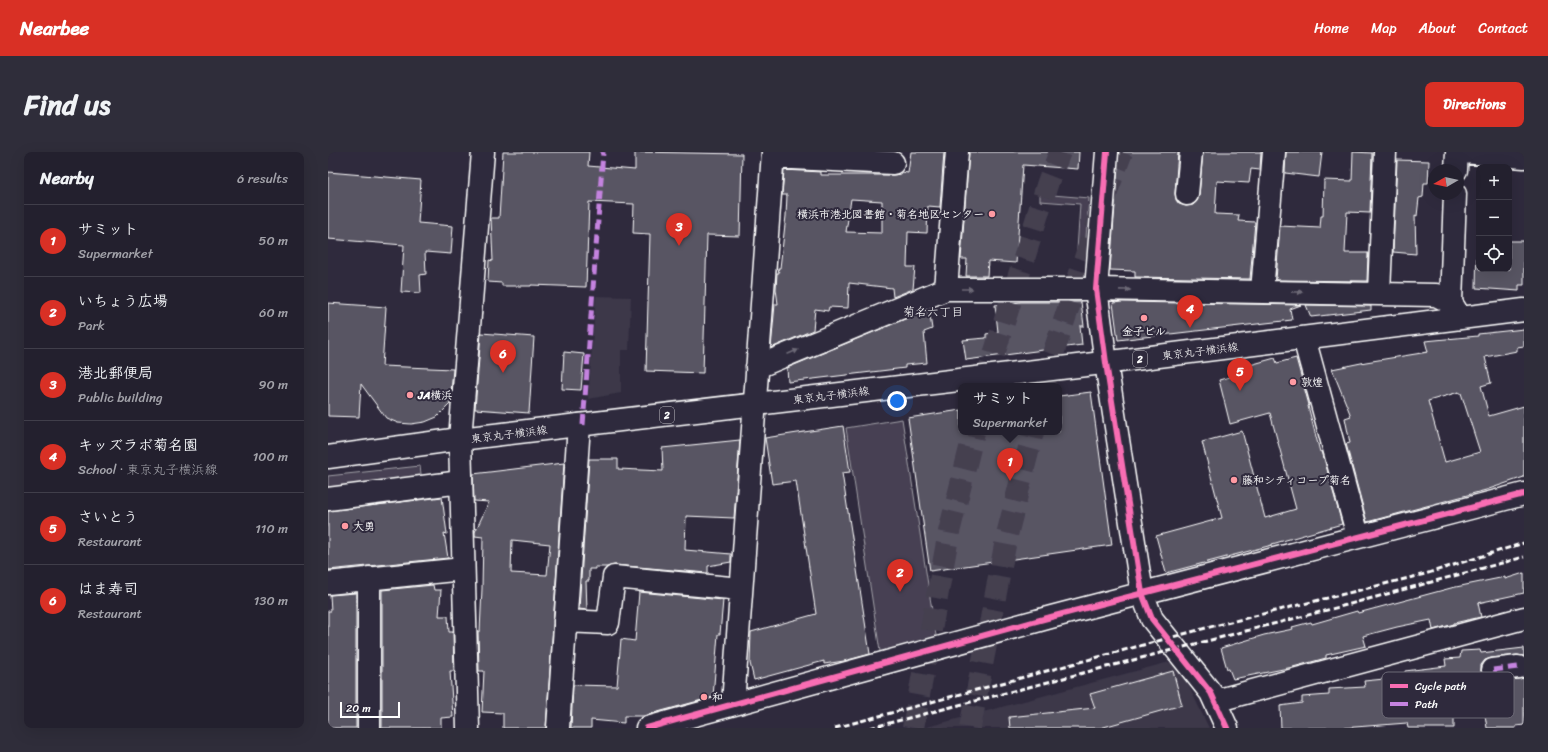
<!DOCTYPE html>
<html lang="en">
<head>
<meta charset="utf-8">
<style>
  body { margin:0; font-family:Sriracha,"Klee One",sans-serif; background:#2f2d3a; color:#f1f3f6 }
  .controls { position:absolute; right:12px; top:12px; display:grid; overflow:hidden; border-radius:8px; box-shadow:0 4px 16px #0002 }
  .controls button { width:36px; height:36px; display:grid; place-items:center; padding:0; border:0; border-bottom:1px solid #403e4a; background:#23202e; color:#f1f3f6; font:20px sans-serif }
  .compass { position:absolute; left:1100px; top:12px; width:36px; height:36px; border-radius:50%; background:#23202e; box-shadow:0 4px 16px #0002; rotate:261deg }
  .scale { position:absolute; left:12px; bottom:10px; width:60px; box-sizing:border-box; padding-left:4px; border:2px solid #fff; border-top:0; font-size:11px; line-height:14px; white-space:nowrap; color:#fff; -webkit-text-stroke:3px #2f2a3d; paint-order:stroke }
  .you { position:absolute; left:569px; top:249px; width:14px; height:14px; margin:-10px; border:3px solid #fff; border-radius:50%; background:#1a73e8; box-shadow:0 0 0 6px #1a73e833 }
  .badge { display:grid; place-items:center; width:26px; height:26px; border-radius:50%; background:#d93025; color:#fff; font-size:13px; font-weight:700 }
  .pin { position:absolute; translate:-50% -33px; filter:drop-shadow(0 1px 2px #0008) }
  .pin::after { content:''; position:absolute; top:21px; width:14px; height:12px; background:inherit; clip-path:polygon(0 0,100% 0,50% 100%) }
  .popup { position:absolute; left:630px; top:231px; width:104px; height:52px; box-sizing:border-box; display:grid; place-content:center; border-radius:8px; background:#23202e; filter:drop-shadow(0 1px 3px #0005); font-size:13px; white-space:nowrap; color:#a3a3aa }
  .popup b { font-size:15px; color:#f1f3f6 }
  .popup::after { content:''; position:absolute; left:50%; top:100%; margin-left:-8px; border:8px solid transparent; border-top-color:#23202e }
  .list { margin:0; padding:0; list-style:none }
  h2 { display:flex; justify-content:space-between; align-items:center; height:52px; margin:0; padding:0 16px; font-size:17px }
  h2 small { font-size:13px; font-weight:400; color:#a3a3aa }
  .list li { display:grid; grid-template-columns:26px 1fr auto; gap:12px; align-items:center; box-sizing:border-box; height:72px; padding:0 16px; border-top:1px solid #403e4a }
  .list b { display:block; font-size:15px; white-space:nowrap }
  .list p { margin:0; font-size:13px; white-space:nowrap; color:#a3a3aa }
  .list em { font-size:13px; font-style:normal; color:#a3a3aa }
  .icon { flex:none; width:22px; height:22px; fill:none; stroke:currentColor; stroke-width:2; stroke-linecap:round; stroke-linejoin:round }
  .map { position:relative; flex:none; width:1196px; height:576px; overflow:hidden; border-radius:8px }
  header { display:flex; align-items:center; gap:24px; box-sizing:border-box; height:56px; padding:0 20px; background:#d93025; color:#fff }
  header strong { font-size:19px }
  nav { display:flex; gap:22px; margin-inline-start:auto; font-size:14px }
  .intro { display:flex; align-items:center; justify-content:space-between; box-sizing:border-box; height:96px; padding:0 24px }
  h1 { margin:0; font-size:28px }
  .button { padding:10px 18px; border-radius:8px; background:#d93025; color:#fff; font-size:14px; font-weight:700 }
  main { display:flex; gap:24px; padding:0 24px }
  aside { flex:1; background:#23202e; border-radius:8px; box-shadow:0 4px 16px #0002 }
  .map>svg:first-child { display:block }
</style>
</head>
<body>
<header>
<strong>Nearbee</strong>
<nav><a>Home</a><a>Map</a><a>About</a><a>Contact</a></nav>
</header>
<div class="intro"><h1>Find us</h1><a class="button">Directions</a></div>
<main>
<aside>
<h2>Nearby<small>6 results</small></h2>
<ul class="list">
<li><span class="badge">1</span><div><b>サミット</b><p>Supermarket</p></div><em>50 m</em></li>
<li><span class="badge">2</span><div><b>いちょう広場</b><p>Park</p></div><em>60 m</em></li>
<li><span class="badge">3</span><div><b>港北郵便局</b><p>Public building</p></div><em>90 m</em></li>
<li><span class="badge">4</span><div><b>キッズラボ菊名園</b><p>School · 東京丸子横浜線</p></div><em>100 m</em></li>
<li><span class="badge">5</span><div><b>さいとう</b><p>Restaurant</p></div><em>110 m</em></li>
<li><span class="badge">6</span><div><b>はま寿司</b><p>Restaurant</p></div><em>130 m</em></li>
</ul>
</aside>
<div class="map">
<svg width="1196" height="576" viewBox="0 0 1196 576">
  <rect width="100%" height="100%" fill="#2f2a3d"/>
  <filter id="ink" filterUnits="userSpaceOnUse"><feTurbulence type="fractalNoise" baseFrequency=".025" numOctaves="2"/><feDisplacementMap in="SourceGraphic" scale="8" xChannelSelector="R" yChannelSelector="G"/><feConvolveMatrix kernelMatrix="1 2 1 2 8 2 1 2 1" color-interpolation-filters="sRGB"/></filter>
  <g filter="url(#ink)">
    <!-- built -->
    <path fill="#3c3749" d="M268,144L303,145L301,198H293V241L260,247Z
      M841,510L853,518L881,576H595Z"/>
    <!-- green -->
    <path fill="#464152" stroke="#a2a0a8" d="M712,42L761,46L757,99L749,98L752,52L712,49Z
      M574,267L609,490L553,506L518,276Z
      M92,314L94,330L0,341V324Z"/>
    <!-- building -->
    <path fill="#595564" stroke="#fff" fill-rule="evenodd" d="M175,0H261L260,14L307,18V0L414,2L412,84L379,83L375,221L318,219L322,82L305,81L306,52L261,50L258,135L203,133V134H174V131L160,130L161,108L165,109L163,66H171Z
      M583,0H616L612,55L600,54L599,81L580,80L579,115H587L585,137L565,145L564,136L521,131L520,156L501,155L500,159L487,157L485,178L443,196L447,152H450L448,137L449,121H451L450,116H452L458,64L459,43H454L456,18L493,20V23H565L573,22L574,20L580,21ZM523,47L554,49V81L518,80Z
      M641,0H751L750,17L695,13L688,111L660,109L659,124H638L639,107H633Z
      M795,0H850L847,41L848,48L851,52L858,54L865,53L869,49L871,44L875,0H933L932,18L923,17L921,31L889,29L887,62L911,63L910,69L927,70L922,127L807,125V119L782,118L790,14L795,15Z
      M958,0H994L991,25L957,21Z
      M1025,0L1044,1L1042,61L1019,60L1017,101H1040L1039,129L948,128L952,74L992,76L993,64H995L996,28L1024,29Z
      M1069,8L1101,9L1100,31H1096L1095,45L1091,46L1089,64L1087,63L1088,102L1065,100Z
      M0,20L93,28L90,71L125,74L123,102L97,100L98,122L92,123L93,141L73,140L76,93L0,87Z
      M1181,89H1196V133H1191V139L1148,136L1149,90H1151V117H1181Z
      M693,150H753L756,174H752L754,193L638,208L635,188L658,186V182L670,180L667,153Z
      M794,150L973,153L962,157L964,168L790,188L785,151Z
      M0,151L58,155L54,214L125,217L122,252L109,265L97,270L83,272L70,271L58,266L33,232L31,265L0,264Z
      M978,153L1043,154V158L983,165Z
      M601,157L604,177L596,180L599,211L577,213V216L460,230L459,216Z
      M1196,177V194L1189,195V199L1157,205L1163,231L1153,234L1161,264L1196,254V325L1158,338L1039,370L1018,292L1022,291L1017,266L1023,264L1004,217L1038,210L1100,200L1097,189L1150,184V182ZM1131,240V241H1133L1152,300L1117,310L1100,249Z
      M153,181L206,185L201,261L147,257Z
      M236,200L256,202L253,238L234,237Z
      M947,206L949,211L968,206L981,253L980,254L992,300L994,299L1014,372L944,392V393L838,421L828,384L894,366L874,290L914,279L937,366L968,357L942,261L902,272L891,228L924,219L922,213Z
      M763,240L784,393L602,419L580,266L633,258V280H731V244Z
      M515,274L522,320L514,321L542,502L516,509L496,512V509L426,528L422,511L423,480L488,462L468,329L444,332L437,286Z
      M412,288L406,366L358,364L357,398L403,402V410L380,414V421L287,413L279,415H267V417H261V429H258L259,458L251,457L261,307H290V317L335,319L334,296Z
      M236,311L218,576H175V561L154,560L156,519H151L150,479H152L154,437L155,385L147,384V380L161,350L146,349L145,322ZM184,388L222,392L219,423L183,421Z
      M114,345L119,382L116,381L120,406L0,418V359Z
      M1196,421V441L1150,451L1153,465L1126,471V472L1105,478L1103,468L1069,475L1035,484L1038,494L998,503V506L965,515L905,527L901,517H899L893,496L936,483L965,477L964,475L983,470L984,472L1029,459L1030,461L1123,436L1177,425V427Z
      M105,433L106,438H113L111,464H120L121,480H125L126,519H122L125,565L113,566V576H54V438Z
      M311,440L395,448L392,482H390L385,545L315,564H296V571L263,568V576H243L245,533L289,534L293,487L307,489Z
      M28,441V576H0V459H3L2,443Z
      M1196,496V504L1189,503L1163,506L1157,508L1153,513V519L1155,526L1160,530H1166L1196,526V573L1188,574V576H1159L1154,543L1126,545V576H1080L1079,571L1014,576H953L952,554L974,551V545L1001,543V537L1037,535L1036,529L1077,525V519L1118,514L1117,507L1132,506L1133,499L1152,498L1153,501Z
      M845,519L854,553L772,576H682L681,565L767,556L762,542Z"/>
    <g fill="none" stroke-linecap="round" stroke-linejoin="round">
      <!-- highway-tunnel -->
      <path stroke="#443f50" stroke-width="22" stroke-dasharray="22 11" stroke-linecap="butt" d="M658,234L663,212L720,30L732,0
        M716,234L723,208L781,34L794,0
        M585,576L621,380L646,280
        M642,576L679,383L705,280"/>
      <defs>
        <path id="minor" d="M779,0L768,137L778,211L814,441L824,467L883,541L899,576
          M1135,0L1196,5
          M445,5L565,11
          M1128,18L1129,0
          M859,42L863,0
          M618,137L629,0
          M934,139L946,0
          M1051,141L1057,0
          M1123,150L1127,42
          M976,186L1030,384
          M429,215L618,137H768L1108,143C1121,149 1126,151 1131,166
          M0,347L133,330
          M0,431L135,417
          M237,469L280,471L286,425L413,437
          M1165,518L1190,515
          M887,549L1196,466
          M405,552L445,0
          M41,576V426
          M140,576L132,287L155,0
          M230,576L251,273
          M319,576L723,465L1196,342"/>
        <path id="major" d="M0,305L132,287L783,210L1196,158"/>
      </defs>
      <!-- minor casing -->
      <use href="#minor" stroke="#fff" stroke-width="25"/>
      <!-- major casing -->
      <use href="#major" stroke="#fff" stroke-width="25"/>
      <!-- minor -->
      <use href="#minor" stroke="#2f2a3d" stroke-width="22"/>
      <!-- major -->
      <use href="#major" stroke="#2f2a3d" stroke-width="22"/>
      <!-- rail -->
      <path stroke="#fff" stroke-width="3" stroke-dasharray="6 3" stroke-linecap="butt" d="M507,576L878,476L1097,422L1196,391
        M542,576L1011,455L1196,405"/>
      <!-- quiet -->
      <path stroke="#c483df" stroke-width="5" stroke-dasharray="10 5" stroke-linecap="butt" d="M255,273L275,0
        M1165,518L1190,515"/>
      <defs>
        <path id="cycleway" d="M779,0L768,137L778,211L814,441L824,467L883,541L899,576
          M319,576L723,465L1196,342"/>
      </defs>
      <!-- cycleway casing -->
      <use href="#cycleway" stroke="#2f2a3d" stroke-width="8"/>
      <!-- cycleway -->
      <use href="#cycleway" stroke="#f96db3" stroke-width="6"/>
    </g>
    <!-- one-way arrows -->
    <defs><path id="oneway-solid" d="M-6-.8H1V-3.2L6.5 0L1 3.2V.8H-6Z"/></defs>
    <g fill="#6d6a77">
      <use href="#oneway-solid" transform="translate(639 137)"/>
      <use href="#oneway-solid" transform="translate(797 138) rotate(1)"/>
      <use href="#oneway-solid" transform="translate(969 140) rotate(1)"/>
      <use href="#oneway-solid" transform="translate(465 200) rotate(-23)"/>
    </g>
  </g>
  <!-- markers -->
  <g fill="#ff9aa2" stroke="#2f2a3d" stroke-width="1.5">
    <circle cx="664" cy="62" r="4"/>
    <circle cx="816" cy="166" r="4"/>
    <circle cx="965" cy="230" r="4"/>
    <circle cx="82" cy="243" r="4"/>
    <circle cx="906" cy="328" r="4"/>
    <circle cx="17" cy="374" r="4"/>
    <circle cx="376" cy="545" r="4"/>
  </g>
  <g text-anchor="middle" stroke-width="4" stroke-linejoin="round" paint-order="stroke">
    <!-- shield labels -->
    <g fill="#2f2a3d" stroke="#c1bfc5" stroke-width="1">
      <rect x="805" y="199" width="14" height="16" rx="3"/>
      <rect x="332" y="255" width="14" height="16" rx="3"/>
    </g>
    <g font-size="10" font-weight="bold" fill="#fff">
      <text x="812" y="211">2</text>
      <text x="339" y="267">2</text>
    </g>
    <!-- poi labels -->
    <g font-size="11" font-weight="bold" fill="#fff" stroke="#2f2a3d" text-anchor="start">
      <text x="656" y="66" text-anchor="end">横浜市港北図書館・菊名地区センター</text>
      <text x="816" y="183" text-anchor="middle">金子ビル</text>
      <text x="973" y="234">敦煌</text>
      <text x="90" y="247">JA横浜</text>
      <text x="914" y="332">藤和シティコープ菊名</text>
      <text x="25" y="378">大勇</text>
      <text x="384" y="549">和</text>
    </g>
    <!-- street labels -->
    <g font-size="11" fill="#fff" stroke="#2f2a3d">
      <text transform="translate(872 199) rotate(-7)" y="4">東京丸子横浜線</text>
      <text transform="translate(503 243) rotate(-7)" y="4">東京丸子横浜線</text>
      <text transform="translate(181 282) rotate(-7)" y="4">東京丸子横浜線</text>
    </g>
    <!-- neighbourhood labels -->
    <g font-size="12" fill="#fff" stroke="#2f2a3d">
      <text x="605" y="164">菊名六丁目</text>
    </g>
  </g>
  <!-- legend -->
  <rect x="1054" y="520" width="132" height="46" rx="6" fill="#2f2a3d" stroke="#6d6a77" stroke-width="1"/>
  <rect x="1062" y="532" width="18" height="4" fill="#f96db3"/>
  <rect x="1062" y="550" width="18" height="4" fill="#c483df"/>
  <g font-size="11" fill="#fff">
    <text x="1087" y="538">Cycle path</text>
    <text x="1087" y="556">Path</text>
  </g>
</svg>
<div class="controls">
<button>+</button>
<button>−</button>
<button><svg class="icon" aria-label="locate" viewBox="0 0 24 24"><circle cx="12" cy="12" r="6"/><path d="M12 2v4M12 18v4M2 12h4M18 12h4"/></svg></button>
</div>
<svg class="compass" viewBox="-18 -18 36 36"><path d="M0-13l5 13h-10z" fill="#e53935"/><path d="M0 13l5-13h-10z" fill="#a3a3aa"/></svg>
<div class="scale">20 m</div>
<div class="you"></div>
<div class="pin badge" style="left:682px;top:329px">1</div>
<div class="popup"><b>サミット</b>Supermarket</div>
<div class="pin badge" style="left:572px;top:440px">2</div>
<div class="pin badge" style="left:351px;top:94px">3</div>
<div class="pin badge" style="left:862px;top:176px">4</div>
<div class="pin badge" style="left:912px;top:239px">5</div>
<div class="pin badge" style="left:175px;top:221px">6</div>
</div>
</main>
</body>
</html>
